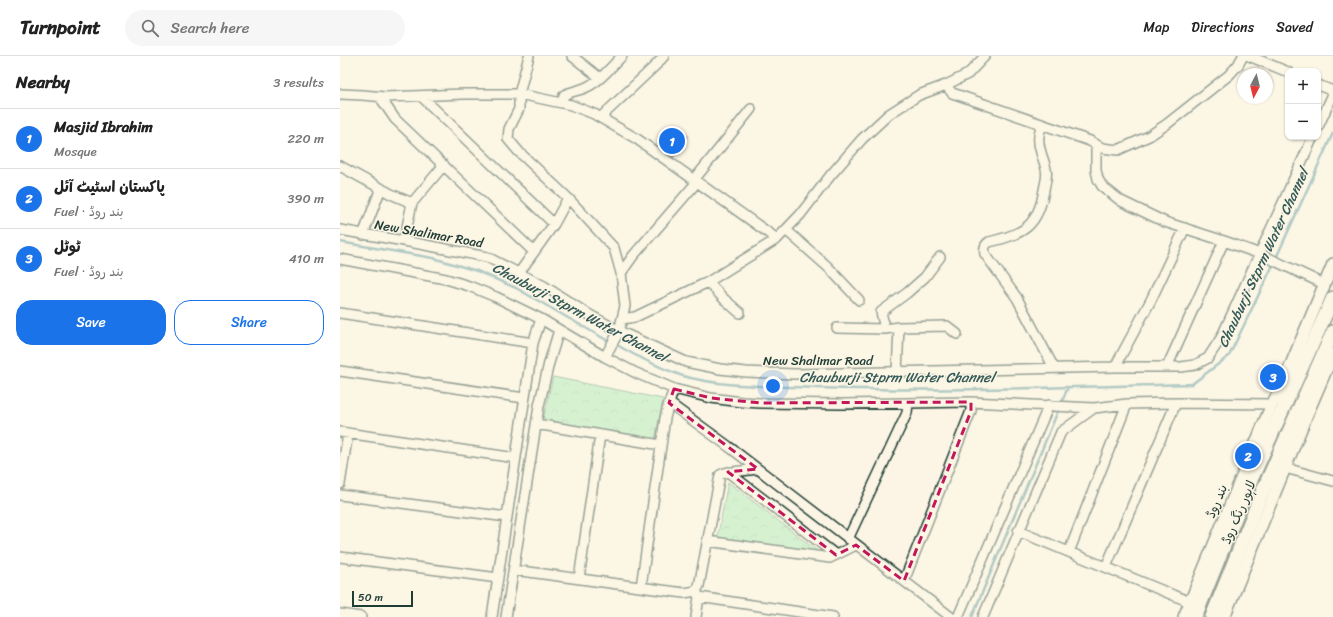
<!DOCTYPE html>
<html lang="en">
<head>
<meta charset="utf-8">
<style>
  body { margin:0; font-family:Sriracha,"Playpen Sans Arabic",sans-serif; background:#f6f6f6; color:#222 }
  .controls { position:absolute; right:12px; top:12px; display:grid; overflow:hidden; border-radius:8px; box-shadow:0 1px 3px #0004 }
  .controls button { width:36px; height:36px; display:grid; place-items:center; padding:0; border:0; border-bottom:1px solid #e0e0e0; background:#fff; color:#222; font:20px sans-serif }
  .compass { position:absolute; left:897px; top:12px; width:36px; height:36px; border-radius:50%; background:#fff; box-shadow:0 1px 3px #0004; rotate:187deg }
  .scale { position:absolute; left:12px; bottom:10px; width:61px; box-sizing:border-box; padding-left:4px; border:2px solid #1f3d34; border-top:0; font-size:11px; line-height:14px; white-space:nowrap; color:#1f3d34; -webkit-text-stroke:3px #fcf5e5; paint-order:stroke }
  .you { position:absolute; left:433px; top:330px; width:14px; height:14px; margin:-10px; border:3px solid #fff; border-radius:50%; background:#1a73e8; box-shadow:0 0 0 6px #1a73e833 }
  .badge { display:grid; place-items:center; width:26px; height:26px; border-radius:50%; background:#1a73e8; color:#fff; font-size:13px; font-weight:700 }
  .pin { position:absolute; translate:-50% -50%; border:2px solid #fff; box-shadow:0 1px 4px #0006 }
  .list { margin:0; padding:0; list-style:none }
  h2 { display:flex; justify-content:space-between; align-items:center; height:52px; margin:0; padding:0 16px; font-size:17px }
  h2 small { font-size:13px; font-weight:400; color:#767676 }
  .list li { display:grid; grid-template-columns:26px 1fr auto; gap:12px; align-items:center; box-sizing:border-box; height:60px; padding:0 16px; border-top:1px solid #e0e0e0 }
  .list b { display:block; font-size:15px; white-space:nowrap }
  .list p { margin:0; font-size:13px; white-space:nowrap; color:#767676 }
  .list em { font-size:13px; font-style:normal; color:#767676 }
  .actions { display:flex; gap:8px; padding:12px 16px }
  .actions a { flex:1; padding:9px 0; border:1px solid #1a73e8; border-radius:16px; text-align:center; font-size:14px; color:#1a73e8 }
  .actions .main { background:#1a73e8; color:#fff }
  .icon { flex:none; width:22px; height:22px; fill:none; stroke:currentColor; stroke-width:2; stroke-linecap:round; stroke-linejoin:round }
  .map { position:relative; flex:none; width:993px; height:561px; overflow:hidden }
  header { display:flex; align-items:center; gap:24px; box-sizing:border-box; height:56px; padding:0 20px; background:#fff; border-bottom:1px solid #e0e0e0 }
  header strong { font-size:19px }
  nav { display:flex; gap:22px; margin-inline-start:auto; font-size:14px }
  .search { width:280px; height:36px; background:#f6f6f6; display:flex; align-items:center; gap:10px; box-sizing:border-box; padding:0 14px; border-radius:22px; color:#767676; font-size:15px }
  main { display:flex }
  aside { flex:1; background:#fff }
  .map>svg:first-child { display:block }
</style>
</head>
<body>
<header>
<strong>Turnpoint</strong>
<div class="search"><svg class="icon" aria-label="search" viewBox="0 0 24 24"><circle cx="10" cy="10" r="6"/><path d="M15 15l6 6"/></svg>Search here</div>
<nav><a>Map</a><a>Directions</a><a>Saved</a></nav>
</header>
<main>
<aside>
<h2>Nearby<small>3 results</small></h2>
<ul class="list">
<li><span class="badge">1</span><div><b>Masjid Ibrahim</b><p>Mosque</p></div><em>220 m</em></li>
<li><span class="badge">2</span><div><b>پاکستان اسٹیٹ آئل</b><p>Fuel · بند روڈ</p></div><em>390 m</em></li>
<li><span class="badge">3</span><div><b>ٹوٹل</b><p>Fuel · بند روڈ</p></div><em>410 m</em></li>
</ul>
<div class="actions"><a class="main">Save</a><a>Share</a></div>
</aside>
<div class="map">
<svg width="993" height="561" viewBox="0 0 993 561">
  <defs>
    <pattern id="park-crowns" width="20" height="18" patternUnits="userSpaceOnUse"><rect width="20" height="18" fill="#a7ecb7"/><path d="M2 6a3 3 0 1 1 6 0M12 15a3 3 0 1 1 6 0" fill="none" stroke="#8fcb9e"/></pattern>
  </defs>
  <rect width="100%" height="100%" fill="#fcf5e5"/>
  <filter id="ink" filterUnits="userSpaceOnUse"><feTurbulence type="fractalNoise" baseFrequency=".025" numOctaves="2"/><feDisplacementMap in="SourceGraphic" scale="8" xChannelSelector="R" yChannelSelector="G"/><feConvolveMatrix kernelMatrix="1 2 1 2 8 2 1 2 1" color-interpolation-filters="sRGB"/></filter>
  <g filter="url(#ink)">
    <!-- park -->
    <path fill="url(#park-crowns)" stroke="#639476" d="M213,321L323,343L315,383L203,364Z
      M388,426L484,500L377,484Z"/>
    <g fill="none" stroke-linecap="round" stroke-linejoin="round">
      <!-- stream -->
      <path stroke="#5c969c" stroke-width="2.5" d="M0,186L93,202L137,215L176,232L270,286
        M936,202L993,77
        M275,288C296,300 318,311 340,319C381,332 435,330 478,332C603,336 728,331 852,328L889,300L934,207
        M632,561L728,331"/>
    </g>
    <!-- building -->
    <path fill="#dca693" stroke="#1f3d34" d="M338,73L348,80L333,102L317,90L326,78L334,80Z"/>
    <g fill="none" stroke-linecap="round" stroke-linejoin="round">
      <defs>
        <path id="minor" d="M189,0L179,38V53L169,73L168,83L179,96L228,142L274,192L281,217L285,250L279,275L265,301
          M232,0L260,22
          M909,0L948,16
          M606,29L612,37L621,40L750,85L762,92L778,94L809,80L827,68L889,19L898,9L903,0
          M978,29L993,35
          M0,38L22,39L45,41L124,38H179L231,49L254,58L297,83L437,183
          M81,40L214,168
          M40,41L55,63L194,196
          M222,47L224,39C230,36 236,35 242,33C258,28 271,11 282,0
          M261,61L316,9L324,0
          M702,68C701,72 699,76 699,80C697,91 704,103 706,113C708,119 705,128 704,134C698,171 683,178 649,186C644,189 644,193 645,198L677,242L714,312
          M978,71L993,38
          M756,89V114L758,123L762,130L781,145L825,166L884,185L920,198L984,228
          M0,110L51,138L72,147
          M354,124L411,53
          M0,174L64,185L147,201L204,230L248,258L279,275L346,306L380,313L406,316L455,318L775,311H841L855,309L868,302L881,282L973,81
          M446,174L488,211L519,244
          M23,179L41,132
          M64,185L72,147L104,109
          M0,203L106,223L129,230L156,241L201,263L265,301L296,317L334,333L371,342L402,346L421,347L502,348L631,346L754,352L787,348L836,347L932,348
          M179,217L214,168L228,142
          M281,217L293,200L357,126
          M368,226L384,243L400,257
          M0,257L193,287
          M282,263L295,261L368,226L437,183L460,159L490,120L522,83L549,58L579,39L606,29L628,18L645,0
          M497,272L545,273L559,271L607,270L617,278
          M545,273L541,256L567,237L585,221L600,201
          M775,311L811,244L845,172
          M827,311L884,185
          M0,315L184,342
          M557,317L559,271
          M334,333L329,347L388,390L611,561
          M196,368L321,389
          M0,376L176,402
          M945,412L993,425
          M388,416L496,499
          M0,428L8,377
          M0,439L167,461
          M678,475L850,546
          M508,483L567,357L568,347
          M367,485L490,502L516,489
          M729,496L787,348
          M0,501L158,522
          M766,511L836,347
          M174,514L344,537L356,535
          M239,523L260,379
          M564,525L631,355V346
          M301,531L325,362L329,347
          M359,541L493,561
          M0,558L21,561
          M152,561L193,287L201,263
          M166,561L199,350L209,307L219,274
          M356,561L359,541L356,535L359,530L380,419L384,417L418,413
          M618,561L709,349
          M643,561L721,376L754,352"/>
        <path id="major" d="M844,561L932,348L940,335L993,208
          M884,561L965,363L993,298"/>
        <path id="highway" d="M855,561L906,435L993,242
          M872,561L921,439L993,276"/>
      </defs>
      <!-- minor casing -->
      <use href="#minor" stroke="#1f3d34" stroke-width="12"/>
      <!-- major casing -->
      <use href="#major" stroke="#1f3d34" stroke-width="14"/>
      <!-- highway casing -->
      <use href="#highway" stroke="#1f3d34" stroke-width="16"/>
      <!-- minor -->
      <use href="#minor" stroke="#fcf5e5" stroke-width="9"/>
      <!-- major -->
      <use href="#major" stroke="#fcf5e5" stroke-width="11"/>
      <!-- highway -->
      <use href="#highway" stroke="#fcf5e5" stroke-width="13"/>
    </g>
  </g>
  <!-- marked area -->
  <path d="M0 0H993V561H0ZM334,333L371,342L421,347L631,346V355L564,525L516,489L496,499L388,416L418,413L329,347Z" fill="#fcf5e5" fill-opacity=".55" fill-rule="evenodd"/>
  <path fill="none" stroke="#c2185b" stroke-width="3" stroke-dasharray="8 5" stroke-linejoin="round" d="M334,333L371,342L421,347L631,346V355L564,525L516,489L496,499L388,416L418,413L329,347Z"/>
  <g text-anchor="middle" stroke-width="3" stroke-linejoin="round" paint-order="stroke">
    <!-- street labels -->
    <g font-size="13" fill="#1f3d34" stroke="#fcf5e5">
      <text transform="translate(89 177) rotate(10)" y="5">New Shalimar Road</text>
      <text x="478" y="309">New Shalimar Road</text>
      <text transform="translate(876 445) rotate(-67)" y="5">بند روڈ</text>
      <text transform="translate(898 456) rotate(-67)" y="5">لاہور رنگ روڈ</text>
    </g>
    <!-- water labels -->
    <g font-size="14" font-style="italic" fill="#335b57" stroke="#fcf5e5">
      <text transform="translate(923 202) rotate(-65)" y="5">Chauburji Stprm Water Channel</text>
      <text transform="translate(240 256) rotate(28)" y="5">Chauburji Stprm Water Channel</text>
      <text x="557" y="326">Chauburji Stprm Water Channel</text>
    </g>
  </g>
</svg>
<div class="controls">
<button>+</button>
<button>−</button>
</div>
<svg class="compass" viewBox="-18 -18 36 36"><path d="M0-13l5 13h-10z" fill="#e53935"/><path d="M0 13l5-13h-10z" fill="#767676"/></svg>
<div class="scale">50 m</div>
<div class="you"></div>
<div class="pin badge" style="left:332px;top:85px">1</div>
<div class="pin badge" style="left:908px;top:400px">2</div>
<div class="pin badge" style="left:933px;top:321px">3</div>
</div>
</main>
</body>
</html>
